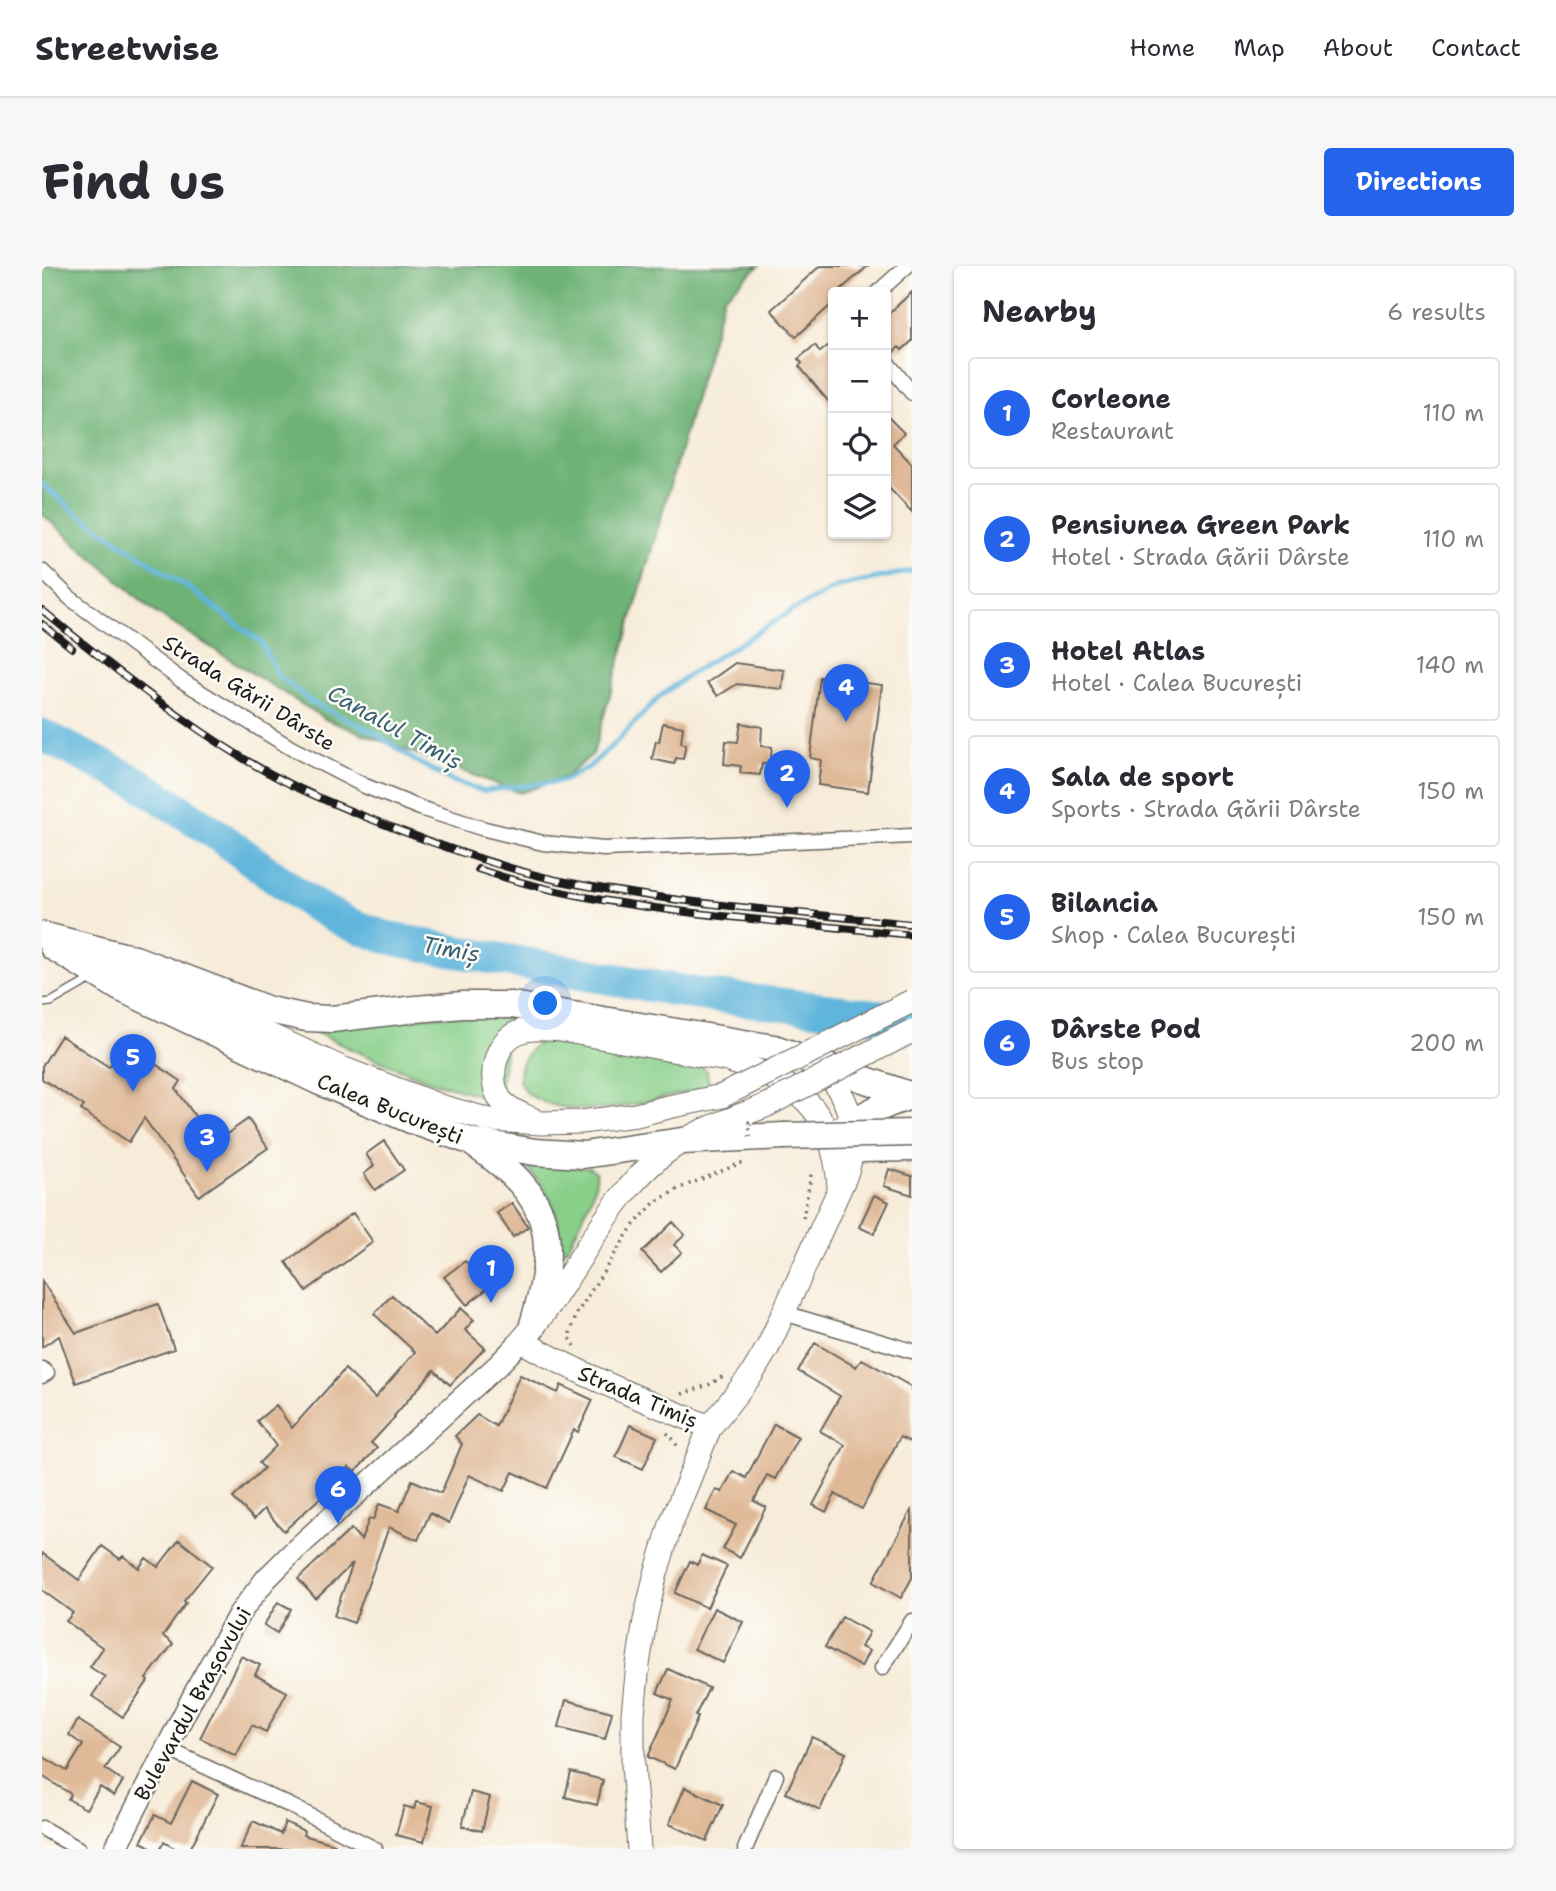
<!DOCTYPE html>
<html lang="en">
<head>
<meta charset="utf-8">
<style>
  body { margin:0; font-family:"Shantell Sans",sans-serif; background:#f7f7f7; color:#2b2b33 }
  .controls { position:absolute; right:21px; top:21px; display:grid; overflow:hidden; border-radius:7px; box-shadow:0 2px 5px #0004 }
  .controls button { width:63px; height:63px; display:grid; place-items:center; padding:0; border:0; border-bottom:2px solid #e1e1e2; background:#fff; color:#2b2b33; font:35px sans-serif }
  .you { position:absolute; left:504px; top:738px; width:24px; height:24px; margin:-18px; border:5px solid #fff; border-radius:50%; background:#1a73e8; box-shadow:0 0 0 10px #1a73e833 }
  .badge { display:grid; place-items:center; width:46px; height:46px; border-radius:50%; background:#2563eb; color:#fff; font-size:23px; font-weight:700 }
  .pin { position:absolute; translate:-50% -58px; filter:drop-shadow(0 2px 4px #0008) }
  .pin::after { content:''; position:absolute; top:37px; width:24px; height:21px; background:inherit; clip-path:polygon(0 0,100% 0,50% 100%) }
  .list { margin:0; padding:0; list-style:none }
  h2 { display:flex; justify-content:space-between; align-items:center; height:91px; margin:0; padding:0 28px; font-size:30px }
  h2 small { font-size:23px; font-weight:400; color:#7c7c81 }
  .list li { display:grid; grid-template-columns:46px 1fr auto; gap:21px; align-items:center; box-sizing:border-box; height:112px; margin:0 14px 14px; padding:0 14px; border:2px solid #e1e1e2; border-radius:7px }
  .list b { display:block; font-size:26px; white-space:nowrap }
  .list p { margin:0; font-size:23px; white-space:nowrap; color:#7c7c81 }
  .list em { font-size:23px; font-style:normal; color:#7c7c81 }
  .icon { flex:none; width:38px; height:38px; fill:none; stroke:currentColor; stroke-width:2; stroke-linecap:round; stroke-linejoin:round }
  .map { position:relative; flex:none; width:870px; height:1583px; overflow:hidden; border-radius:7px }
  header { display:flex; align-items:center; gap:42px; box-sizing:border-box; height:98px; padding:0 35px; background:#fff; border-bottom:2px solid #e1e1e2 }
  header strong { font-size:33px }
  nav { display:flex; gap:38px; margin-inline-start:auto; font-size:24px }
  .intro { display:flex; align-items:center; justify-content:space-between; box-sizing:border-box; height:168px; padding:0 42px }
  h1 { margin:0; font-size:49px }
  .button { padding:18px 32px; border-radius:7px; background:#2563eb; color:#fff; font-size:24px; font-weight:700 }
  main { display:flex; gap:42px; padding:0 42px }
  aside { flex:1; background:#fff; border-radius:7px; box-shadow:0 2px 5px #0004 }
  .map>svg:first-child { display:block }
</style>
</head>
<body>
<header>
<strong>Streetwise</strong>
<nav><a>Home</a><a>Map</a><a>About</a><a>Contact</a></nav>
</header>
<div class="intro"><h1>Find us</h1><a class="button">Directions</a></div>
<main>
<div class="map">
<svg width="870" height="1583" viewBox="0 0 870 1583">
  <rect width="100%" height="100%" fill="#fdfcf7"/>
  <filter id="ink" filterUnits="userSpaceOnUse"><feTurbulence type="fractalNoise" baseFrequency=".0143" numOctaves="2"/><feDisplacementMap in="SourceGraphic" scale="14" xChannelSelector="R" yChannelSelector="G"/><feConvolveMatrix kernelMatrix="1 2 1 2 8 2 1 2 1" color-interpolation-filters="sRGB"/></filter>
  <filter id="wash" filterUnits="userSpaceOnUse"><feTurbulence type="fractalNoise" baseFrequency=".00686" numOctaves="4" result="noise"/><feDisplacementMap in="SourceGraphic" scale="28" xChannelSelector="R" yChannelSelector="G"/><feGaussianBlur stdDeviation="1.57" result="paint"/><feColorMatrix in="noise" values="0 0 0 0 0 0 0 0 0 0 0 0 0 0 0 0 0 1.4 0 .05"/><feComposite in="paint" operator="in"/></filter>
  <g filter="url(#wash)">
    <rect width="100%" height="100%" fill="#f7ecd9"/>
    <!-- green -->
    <path fill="#88cf8a" stroke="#527653" stroke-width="2" d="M440,747L477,753L466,762L457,835L385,814L311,784L261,760Z
      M516,776L660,801L665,805L667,819C653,825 639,828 625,831C585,841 529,853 491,831C472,820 474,801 487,786C489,783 492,780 495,778C501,775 510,776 516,776Z
      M480,897L519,901H547L554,906C558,920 532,970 524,984H519C518,946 507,922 480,897Z"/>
    <!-- forest -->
    <path fill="#6eb276" stroke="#456749" stroke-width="2" d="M0,0H717L682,31L551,488L524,511L478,527L285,454L114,347L0,248Z"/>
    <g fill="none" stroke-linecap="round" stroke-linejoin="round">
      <!-- stream -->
      <path stroke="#5fb5db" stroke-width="5" d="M0,218L32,245L148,323L219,376L235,409L271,437L332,466L372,494L410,515L441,525L521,515L547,501L577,473L616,432L648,408L751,344L796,320L870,305"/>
      <!-- river -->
      <path stroke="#5fb5db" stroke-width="33" d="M0,469L98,518L174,568L271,639L305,657L343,671L411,685L662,729L870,754"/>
    </g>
    <g id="blocks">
      <!-- building -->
      <path fill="#e0ba98" d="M778,0H826L796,26H791V37L754,71L729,44Z
        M870,26V75L860,84L857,81L850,87L844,80V50Z
        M791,76V141L757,100L760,97L756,93L773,79L778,86Z
        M844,149L862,167L851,178L870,198V246L844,219Z
        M693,397L742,404L740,423L695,418L676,430L665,417Z
        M778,411L840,419L826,526L776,519L779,494L768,492Z
        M621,457L641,461L639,477L644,478L641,493L634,492L632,498L610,493L614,475L617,476Z
        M699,457L720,461L719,480L730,481L728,498H720L718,509L698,507L699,500L682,498L684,475L696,476Z
        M19,770L67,801L83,778L139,815L134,823L172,877L206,853L226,882L157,930L102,852L87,876L39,844L42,840L0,813V800Z
        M342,875L362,904L333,924L322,908L332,900L324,888Z
        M847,903L870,910V929L842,920Z
        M832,929L847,936L832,968L817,961Z
        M470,937L486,961L471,971L455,947Z
        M311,947L331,976L264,1025L244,996Z
        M631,956L643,969L632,979L640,986L619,1006L600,986Z
        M423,995L432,1005L437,1001L451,1018L425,1039L402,1011Z
        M0,1015L34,1067L116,1038L132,1083L34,1117L17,1070L0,1081Z
        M350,1029L393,1070L419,1042L432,1054L423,1064L443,1082L408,1119L392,1104L352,1150L353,1151L329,1177L335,1182L313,1206L307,1201L279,1231L242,1265L222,1243L212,1253L191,1232L222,1202L217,1197L234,1180L215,1155L234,1139L250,1162L303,1103L333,1132L373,1086L332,1048Z
        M773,1077L814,1101L820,1093L870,1121V1177L858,1171L820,1243L793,1228L784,1246L771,1239L803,1179L778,1165L798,1130L756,1105Z
        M478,1109L516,1127L519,1119L551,1134L536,1166L532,1164L505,1222L471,1206L462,1225L427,1209L407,1257L388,1247L376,1274L347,1261L312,1357L292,1350L311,1297L274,1333L256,1313L309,1263L319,1274L327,1253L331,1254L337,1238L357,1245L370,1214L399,1227L420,1178L413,1170L435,1149L454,1160Z
        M732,1158L756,1171L733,1213L725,1209L712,1235L724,1241L698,1292L681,1283L694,1259L664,1244L674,1224L680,1226L691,1205L704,1212Z
        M588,1159L615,1171L601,1203L574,1191Z
        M870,1243V1312L859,1332L831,1316Z
        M137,1274L170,1300L142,1335L144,1337L121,1370L131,1378L104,1413L106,1415L81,1451L50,1430L63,1411L48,1401L61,1382L24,1355L31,1347L0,1324V1287L37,1314L60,1280L78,1293L81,1290L97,1302L104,1292L116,1301Z
        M660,1289L685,1300L665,1342L633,1327L648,1295L655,1299Z
        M236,1336L249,1343L235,1367L222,1359Z
        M672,1342L701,1356L681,1397L652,1383Z
        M800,1351L827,1366L819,1381L827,1385L819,1401L783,1381Z
        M199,1390L218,1399L213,1409L245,1426L224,1466L210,1459L194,1490L158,1472Z
        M626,1403L667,1422L653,1450L656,1451L633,1503L606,1491L631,1434L615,1427Z
        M524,1434L570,1446L563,1473L517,1461Z
        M36,1454L78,1481L63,1503L81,1515L72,1530L58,1521L44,1543L26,1533L29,1528L0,1510V1490L25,1505L41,1479L27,1469Z
        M770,1471L804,1487L778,1544L744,1527Z
        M529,1506L561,1514L555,1539L523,1531Z
        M150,1515L176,1528L148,1583H134L122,1576L118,1583H112L99,1576L113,1549L129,1557Z
        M643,1521L681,1539L665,1575L627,1558Z
        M429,1526L448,1531L440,1565L420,1560Z
        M374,1536L391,1540L382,1576L354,1569L362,1540L372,1543Z
        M211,1555L239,1568L243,1556L262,1565L261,1569L293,1578V1583H198Z"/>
    </g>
  </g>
  <g filter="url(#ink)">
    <use href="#blocks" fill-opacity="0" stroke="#69655e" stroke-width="2"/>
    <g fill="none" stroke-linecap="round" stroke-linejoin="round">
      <defs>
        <path id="lane" d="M0,737L9,736L49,713"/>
        <path id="street" d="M836,26L865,0
          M844,95L870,127
          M0,305L28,332L139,414L249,482L323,520L378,542L439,562L501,577L562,583L870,570
          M808,899L817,889L870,888
          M742,1047L870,1085
          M0,1103L5,1107L0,1110
          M840,1402L870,1355
          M125,1483L249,1540L333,1583
          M0,1562L37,1583
          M703,1583L734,1510"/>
        <path id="secondary" d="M73,1583L157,1419L197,1348L224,1313L252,1285L457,1098L479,1075"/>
        <path id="primary" d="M42,689L188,751L302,803L398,840L448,854L499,857L539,856L594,849L626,841L680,830
          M490,853C479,848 465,843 458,833C446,814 452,781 471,769C485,760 504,763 519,764L685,794C756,816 791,842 797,920
          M668,1161C603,1135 539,1109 479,1075C537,1012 564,922 639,876C662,862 697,850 723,840
          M597,1583L591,1498V1448L596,1399L603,1354L613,1311L629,1258L668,1161L710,1108L726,1081L803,911C820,866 808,835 780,799"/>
        <path id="highway" d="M0,669L93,693L227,744L265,752L290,753L374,743L421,739H470L732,782L870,830
          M11,681L78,722L276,815L374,856L428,875L493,886L541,889L640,875L742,870
          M788,871C814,853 838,839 869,830
          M432,878C513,933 517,973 490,1062"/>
      </defs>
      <!-- lane casing -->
      <use href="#lane" stroke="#69655e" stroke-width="10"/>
      <!-- street casing -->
      <use href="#street" stroke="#69655e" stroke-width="17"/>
      <!-- secondary casing -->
      <use href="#secondary" stroke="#69655e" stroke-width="24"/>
      <!-- primary casing -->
      <use href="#primary" stroke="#69655e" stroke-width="25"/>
      <!-- highway casing -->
      <use href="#highway" stroke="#69655e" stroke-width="29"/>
      <!-- path -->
      <path stroke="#69655e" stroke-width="3.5" stroke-dasharray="2 5" stroke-linecap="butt" d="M761,952L770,904
        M533,1080L527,1070L535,1047L590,961L613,936L638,922L704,895
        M640,1128L669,1118L681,1110
        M625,1167L631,1173L637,1183"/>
      <!-- lane -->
      <use href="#lane" stroke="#fff" stroke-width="7"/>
      <!-- street -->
      <use href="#street" stroke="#fff" stroke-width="14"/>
      <!-- secondary -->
      <use href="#secondary" stroke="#fff" stroke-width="21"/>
      <!-- primary -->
      <use href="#primary" stroke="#fff" stroke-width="23"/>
      <!-- highway -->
      <use href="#highway" stroke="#fff" stroke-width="26"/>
      <defs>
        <path id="rail" d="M0,344C65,398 132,450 204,494C252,523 305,544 357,564C410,584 464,603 519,615C634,638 753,646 870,658
          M0,358L30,382
          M436,603C521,632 610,643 699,652C756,658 813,663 870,669"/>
      </defs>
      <!-- rail casing -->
      <use href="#rail" stroke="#1c1c1c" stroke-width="8"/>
      <!-- rail -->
      <use href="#rail" stroke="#fdfcf7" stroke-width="5" stroke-dasharray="16" stroke-linecap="butt"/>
      <defs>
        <path id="primary-bridge" d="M680,830L870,735
          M723,840L870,765"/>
        <path id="highway-bridge" d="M742,870L870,867"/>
      </defs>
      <!-- primary-bridge casing -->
      <use href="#primary-bridge" stroke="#69655e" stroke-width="25" stroke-linecap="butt"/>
      <!-- highway-bridge casing -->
      <use href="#highway-bridge" stroke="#69655e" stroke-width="29" stroke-linecap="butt"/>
      <!-- path-bridge -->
      <path stroke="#69655e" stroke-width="3.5" stroke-dasharray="2 5" stroke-linecap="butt" d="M708,871L707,856L711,854"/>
      <!-- primary-bridge -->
      <use href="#primary-bridge" stroke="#fff" stroke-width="23"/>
      <!-- highway-bridge -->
      <use href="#highway-bridge" stroke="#fff" stroke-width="26"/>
    </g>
  </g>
  <g text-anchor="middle" stroke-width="5" stroke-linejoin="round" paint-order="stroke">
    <!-- street labels -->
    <g font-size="21" fill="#1c1c1c" stroke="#fdfcf7">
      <text transform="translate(207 427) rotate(32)" y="7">Strada Gării Dârste</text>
      <text transform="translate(348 843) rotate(22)" y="7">Calea București</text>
      <text transform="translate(596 1131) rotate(23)" y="7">Strada Timiș</text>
      <text transform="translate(151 1438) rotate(-61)" y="7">Bulevardul Brașovului</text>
    </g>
    <!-- water labels -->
    <g font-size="23" font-style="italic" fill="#3a6172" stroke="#fdfcf7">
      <text transform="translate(353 461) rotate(29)" y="8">Canalul Timiș</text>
      <text transform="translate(409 683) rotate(10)" y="8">Timiș</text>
    </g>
  </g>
</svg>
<div class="controls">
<button>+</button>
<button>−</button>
<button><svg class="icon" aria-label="locate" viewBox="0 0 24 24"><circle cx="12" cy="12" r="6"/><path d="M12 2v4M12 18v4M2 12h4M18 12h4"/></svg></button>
<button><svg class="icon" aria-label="layers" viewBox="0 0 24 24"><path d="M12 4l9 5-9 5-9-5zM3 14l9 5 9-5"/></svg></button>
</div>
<div class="you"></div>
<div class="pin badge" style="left:449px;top:1037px">1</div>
<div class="pin badge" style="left:745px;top:542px">2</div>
<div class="pin badge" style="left:165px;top:906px">3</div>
<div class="pin badge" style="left:804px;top:456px">4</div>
<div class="pin badge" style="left:91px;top:826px">5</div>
<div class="pin badge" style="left:296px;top:1258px">6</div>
</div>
<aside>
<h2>Nearby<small>6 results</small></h2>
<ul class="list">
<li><span class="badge">1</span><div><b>Corleone</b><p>Restaurant</p></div><em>110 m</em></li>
<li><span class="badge">2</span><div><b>Pensiunea Green Park</b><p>Hotel · Strada Gării Dârste</p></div><em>110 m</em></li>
<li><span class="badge">3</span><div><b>Hotel Atlas</b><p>Hotel · Calea București</p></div><em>140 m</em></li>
<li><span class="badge">4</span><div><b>Sala de sport</b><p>Sports · Strada Gării Dârste</p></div><em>150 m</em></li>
<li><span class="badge">5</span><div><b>Bilancia</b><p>Shop · Calea București</p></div><em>150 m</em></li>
<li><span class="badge">6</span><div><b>Dârste Pod</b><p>Bus stop</p></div><em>200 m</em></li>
</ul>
</aside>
</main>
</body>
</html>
